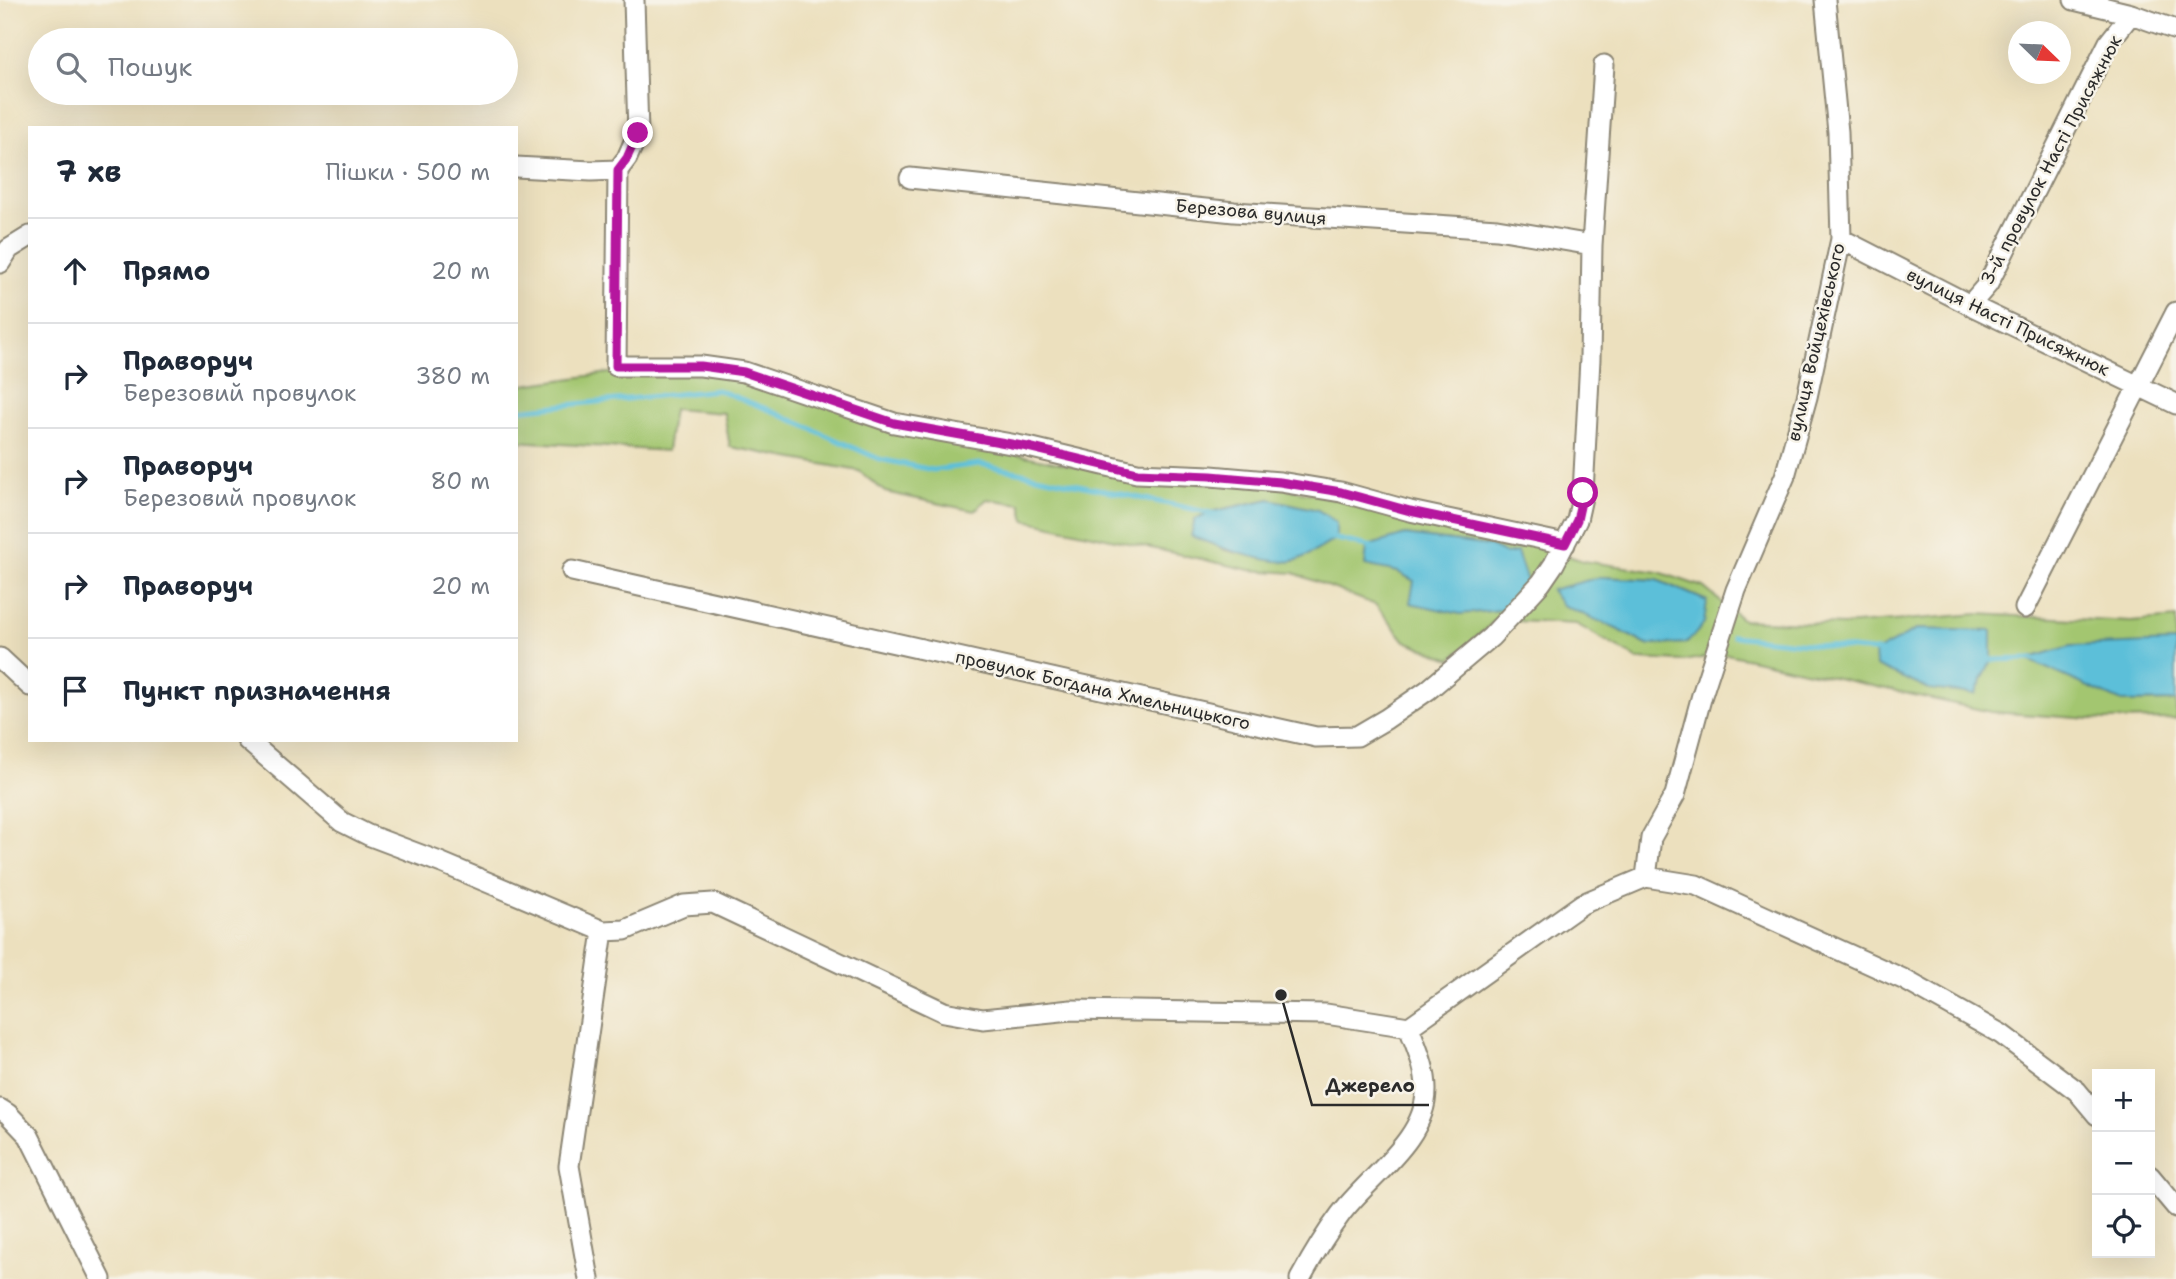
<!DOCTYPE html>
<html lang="uk">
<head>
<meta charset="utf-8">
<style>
  body { margin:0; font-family:"Shantell Sans",sans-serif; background:#f6f6f7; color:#1f2937 }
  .controls { position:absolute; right:21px; bottom:21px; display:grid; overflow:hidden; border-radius:0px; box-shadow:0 7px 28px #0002 }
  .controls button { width:63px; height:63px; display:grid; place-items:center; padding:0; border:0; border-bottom:2px solid #e0e1e3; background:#fff; color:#1f2937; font:35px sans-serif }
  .compass { position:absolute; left:2008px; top:21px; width:63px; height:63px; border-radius:50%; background:#fff; box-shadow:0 7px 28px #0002; rotate:113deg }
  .stop { position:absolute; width:21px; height:21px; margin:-16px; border:5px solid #b5179e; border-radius:50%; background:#fff }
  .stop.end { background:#b5179e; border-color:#fff; box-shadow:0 2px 7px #0008 }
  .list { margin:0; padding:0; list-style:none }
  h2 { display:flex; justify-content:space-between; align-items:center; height:91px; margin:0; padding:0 28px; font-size:30px }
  h2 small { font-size:23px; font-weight:400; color:#747a83 }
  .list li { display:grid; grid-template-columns:46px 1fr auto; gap:21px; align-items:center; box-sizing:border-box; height:105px; padding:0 28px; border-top:2px solid #e0e1e3 }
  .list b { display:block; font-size:26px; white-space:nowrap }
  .list p { margin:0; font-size:23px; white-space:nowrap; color:#747a83 }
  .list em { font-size:23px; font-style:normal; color:#747a83 }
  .icon { flex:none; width:38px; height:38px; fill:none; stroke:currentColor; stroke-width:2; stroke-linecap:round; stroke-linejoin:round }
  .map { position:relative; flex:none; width:2176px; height:1279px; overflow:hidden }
  .search { position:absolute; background:#fff; box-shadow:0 7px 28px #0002; left:28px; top:28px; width:490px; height:77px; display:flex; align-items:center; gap:18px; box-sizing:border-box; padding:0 24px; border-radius:38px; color:#747a83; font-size:26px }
  .panel { position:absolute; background:#fff; box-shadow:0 7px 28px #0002; left:28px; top:126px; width:490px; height:616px; border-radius:0px }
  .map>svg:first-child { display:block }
</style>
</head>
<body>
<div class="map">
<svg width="2176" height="1279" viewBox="0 0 2176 1279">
  <rect width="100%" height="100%" fill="#f7f3e8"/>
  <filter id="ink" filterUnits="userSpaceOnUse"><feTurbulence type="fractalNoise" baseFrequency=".0143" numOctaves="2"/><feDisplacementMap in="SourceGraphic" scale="14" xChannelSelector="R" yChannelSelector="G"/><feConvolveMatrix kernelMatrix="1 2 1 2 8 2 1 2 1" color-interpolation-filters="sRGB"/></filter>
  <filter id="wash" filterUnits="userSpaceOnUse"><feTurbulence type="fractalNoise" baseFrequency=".00686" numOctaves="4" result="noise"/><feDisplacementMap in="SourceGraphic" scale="28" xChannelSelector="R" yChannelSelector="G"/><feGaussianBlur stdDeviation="1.57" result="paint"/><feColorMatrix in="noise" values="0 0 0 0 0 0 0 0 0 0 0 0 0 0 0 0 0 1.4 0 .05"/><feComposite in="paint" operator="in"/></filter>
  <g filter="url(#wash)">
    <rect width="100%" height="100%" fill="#ece0be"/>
    <!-- green -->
    <path fill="#a3c670" stroke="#67784e" stroke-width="2" fill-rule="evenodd" d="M616,372L743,375L1025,456L1138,479L1279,487L1507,535L1583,561L1659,572L1703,587L1743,620L1843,625L1978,614L2131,622L2176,618V642L2148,644L2122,702L2176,701V719L2106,720L1991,712L1727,654L1683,661L1638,659L1576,624L1496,620L1451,659L1405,641L1376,605L1294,573L1250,570L1025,520L1021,504L987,499L974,511L885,492L859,471L730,447L724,413L673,409L667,451L516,441V386ZM1270,499L1295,561L1266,559L1224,550L1196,519L1210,512ZM1405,535L1490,546L1506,554L1414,581L1398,572ZM1600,577L1657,580L1707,601L1647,645L1621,631Z"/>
    <!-- water -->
    <path fill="#5bbfd9" stroke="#437582" stroke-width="2" d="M1270,499L1318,510L1336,522V539C1323,546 1310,556 1297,560C1275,568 1213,545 1191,536L1195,519L1210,512Z
      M1405,535L1490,546L1506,554L1517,552L1528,584L1501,610L1460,614L1410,603L1414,581L1398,572L1365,565L1367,546Z
      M1600,577L1657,580L1707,601L1704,624L1687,643L1647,645L1621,631L1562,605L1551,590Z
      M1918,629L1992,631V660L1975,694L1928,689L1876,666L1875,652Z
      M2176,642V701L2122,702L2026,659L2071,646Z"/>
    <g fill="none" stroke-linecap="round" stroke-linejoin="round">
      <!-- stream -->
      <path stroke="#5bbfd9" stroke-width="5" d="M516,410L718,390L772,411L879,459L933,470L980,464L1216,514
        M1332,538L1373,547
        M1733,636L1880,652
        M1987,660L2033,659"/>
    </g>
  </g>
  <g filter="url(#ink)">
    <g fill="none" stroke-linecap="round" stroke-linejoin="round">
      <defs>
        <path id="minor" d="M2074,0L2131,14L2176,30
          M516,167L591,171L618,170L627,158L638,133L634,0
          M618,170L616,366H701L744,372L894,423L1028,447L1137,473L1211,476L1280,482L1341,492L1410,511L1565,544
          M910,178L1234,212L1497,229L1592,245
          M1841,239L1970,305L2176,404
          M0,263L9,249L30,236
          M1970,305L1988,284L2109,42L2131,14
          M572,571L1316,737L1357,736L1386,719L1428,690L1491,637L1541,583L1554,564L1577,520L1583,493L1590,359L1592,245L1604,65
          M2025,608L2176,312
          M0,658L30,686
          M247,740L342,822L368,835L442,863L603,931L625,930L684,905L713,903L944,1012L983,1019L1071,1010L1326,1014L1409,1027L1582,904L1646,877L1696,885L1903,979L2001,1034L2077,1091L2097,1115
          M1646,877L1651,838L1675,795L1702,695L1736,590L1785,476L1807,397L1841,239L1838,132L1825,0
          M0,1109L8,1114L29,1136L101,1279
          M2150,1176L2176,1207
          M589,1279L569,1166L603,931
          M1300,1279C1312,1257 1325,1235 1340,1215C1368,1177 1427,1140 1426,1089C1426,1067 1416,1047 1409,1027"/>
      </defs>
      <!-- minor casing -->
      <use href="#minor" stroke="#8c8674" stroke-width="23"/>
      <!-- minor -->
      <use href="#minor" stroke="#fff" stroke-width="19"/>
    </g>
  </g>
  <g fill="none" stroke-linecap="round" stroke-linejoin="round" filter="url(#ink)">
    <!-- route -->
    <path stroke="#b5179e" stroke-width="9" d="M638,133L627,158L618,170L616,366H701L744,372L894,423L1028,447L1137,473L1211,476L1280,482L1341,492L1410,511L1565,544L1577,520L1583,493"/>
  </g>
  <g text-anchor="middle" stroke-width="5" stroke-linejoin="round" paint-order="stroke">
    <!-- street labels -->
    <g font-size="18" fill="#2b2b2b" stroke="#f7f3e8">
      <text transform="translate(2051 160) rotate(-62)" y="6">3-й провулок Насті Присяжнюк</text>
      <text transform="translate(1251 212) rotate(5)" y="6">Березова вулиця</text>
      <text transform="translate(2008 322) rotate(26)" y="6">вулиця Насті Присяжнюк</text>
      <text transform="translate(1816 342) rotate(-77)" y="6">вулиця Войцехівського</text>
      <text transform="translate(1103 690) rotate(13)" y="6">провулок Богдана Хмельницького</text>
    </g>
  </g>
  <!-- callouts -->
  <path fill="none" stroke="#2b2b2b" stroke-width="2.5" d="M1281 995L1312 1105H1429"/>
  <circle fill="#2b2b2b" stroke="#f7f3e8" stroke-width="2.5" cx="1281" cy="995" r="7"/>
  <g font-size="19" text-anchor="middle" font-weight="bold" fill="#2b2b2b" stroke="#f7f3e8" stroke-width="5" stroke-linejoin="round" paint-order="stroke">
    <text x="1370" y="1092">Джерело</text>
  </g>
</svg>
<div class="controls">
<button>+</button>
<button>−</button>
<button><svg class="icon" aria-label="locate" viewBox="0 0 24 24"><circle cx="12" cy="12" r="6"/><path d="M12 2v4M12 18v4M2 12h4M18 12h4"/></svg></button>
</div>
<svg class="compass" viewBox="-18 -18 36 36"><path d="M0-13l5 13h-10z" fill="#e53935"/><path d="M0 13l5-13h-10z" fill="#747a83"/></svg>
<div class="stop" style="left:1583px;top:493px"></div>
<div class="stop end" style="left:638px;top:133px"></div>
<div class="search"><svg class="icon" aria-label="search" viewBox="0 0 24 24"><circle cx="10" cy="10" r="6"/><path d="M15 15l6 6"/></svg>Пошук</div>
<section class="panel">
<h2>7 хв<small>Пішки · 500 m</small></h2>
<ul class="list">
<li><svg class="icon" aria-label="ahead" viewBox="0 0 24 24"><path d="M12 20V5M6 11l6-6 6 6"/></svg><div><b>Прямо</b></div><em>20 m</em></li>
<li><svg class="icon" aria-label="right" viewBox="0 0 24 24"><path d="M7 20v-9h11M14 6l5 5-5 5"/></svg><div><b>Праворуч</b><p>Березовий провулок</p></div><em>380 m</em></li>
<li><svg class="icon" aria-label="right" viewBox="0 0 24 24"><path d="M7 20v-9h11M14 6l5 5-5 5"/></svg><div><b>Праворуч</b><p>Березовий провулок</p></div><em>80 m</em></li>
<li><svg class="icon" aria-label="right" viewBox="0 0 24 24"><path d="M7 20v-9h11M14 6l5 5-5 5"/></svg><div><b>Праворуч</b></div><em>20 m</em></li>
<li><svg class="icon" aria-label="arrive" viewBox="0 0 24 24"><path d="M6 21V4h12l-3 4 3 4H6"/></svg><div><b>Пункт призначення</b></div></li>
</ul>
</section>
</div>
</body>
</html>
